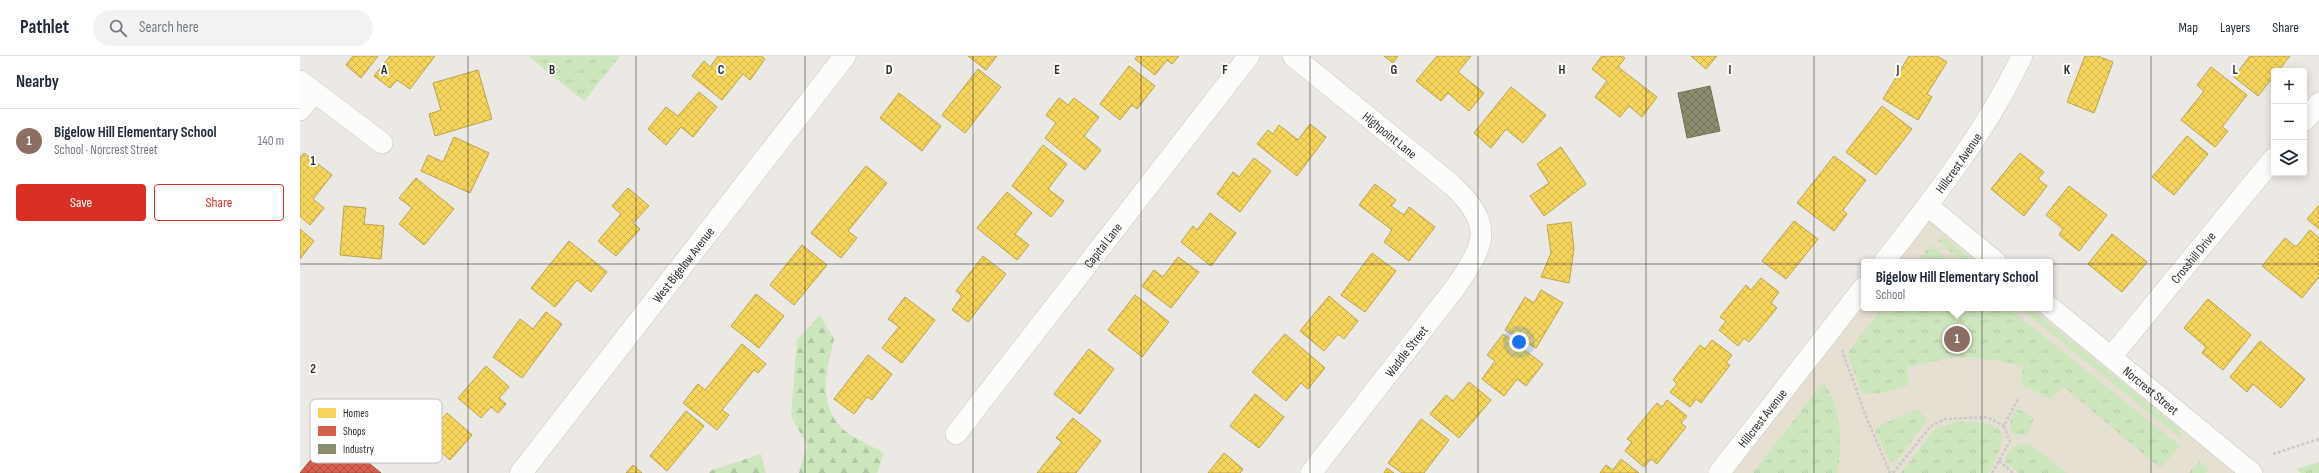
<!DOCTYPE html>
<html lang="en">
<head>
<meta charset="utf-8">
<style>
  body { margin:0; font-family:"Sofia Sans Condensed",sans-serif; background:#f2f2f3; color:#1f2937 }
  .controls { position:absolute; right:12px; top:12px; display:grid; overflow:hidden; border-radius:4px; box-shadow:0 2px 10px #0003 }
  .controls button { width:36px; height:36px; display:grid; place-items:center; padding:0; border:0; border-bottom:1px solid #e0e1e3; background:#fff; color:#1f2937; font:20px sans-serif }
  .you { position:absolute; left:1219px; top:286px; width:14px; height:14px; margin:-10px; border:3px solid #fff; border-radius:50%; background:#1a73e8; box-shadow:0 0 0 6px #1a73e833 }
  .badge { display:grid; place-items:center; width:26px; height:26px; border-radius:50%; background:#d93025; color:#fff; font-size:13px; font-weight:700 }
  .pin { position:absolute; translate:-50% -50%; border:2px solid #fff; box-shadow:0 1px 4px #0006 }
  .popup { position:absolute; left:1561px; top:203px; width:192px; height:52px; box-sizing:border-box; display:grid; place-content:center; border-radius:4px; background:#fff; filter:drop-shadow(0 1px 3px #0005); font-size:13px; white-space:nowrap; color:#747a83 }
  .popup b { font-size:15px; color:#1f2937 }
  .popup::after { content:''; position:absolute; left:50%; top:100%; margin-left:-8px; border:8px solid transparent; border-top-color:#fff }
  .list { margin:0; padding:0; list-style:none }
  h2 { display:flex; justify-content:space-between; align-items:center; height:52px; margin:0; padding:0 16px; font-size:17px }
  h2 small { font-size:13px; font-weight:400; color:#747a83 }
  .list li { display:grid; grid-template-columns:26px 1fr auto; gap:12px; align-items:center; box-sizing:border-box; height:64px; padding:0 16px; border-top:1px solid #e0e1e3 }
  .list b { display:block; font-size:15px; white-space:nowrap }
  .list p { margin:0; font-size:13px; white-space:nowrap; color:#747a83 }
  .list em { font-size:13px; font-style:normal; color:#747a83 }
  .actions { display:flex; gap:8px; padding:12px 16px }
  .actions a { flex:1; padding:9px 0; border:1px solid #d93025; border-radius:4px; text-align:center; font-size:14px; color:#d93025 }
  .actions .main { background:#d93025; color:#fff }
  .icon { flex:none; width:22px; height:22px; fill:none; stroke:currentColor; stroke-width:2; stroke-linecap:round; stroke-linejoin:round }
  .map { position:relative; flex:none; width:2019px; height:417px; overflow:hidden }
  header { display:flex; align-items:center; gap:24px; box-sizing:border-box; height:56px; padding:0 20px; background:#fff; border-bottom:1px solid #e0e1e3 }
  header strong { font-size:19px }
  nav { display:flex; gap:22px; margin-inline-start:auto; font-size:14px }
  .search { width:280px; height:36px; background:#f2f2f3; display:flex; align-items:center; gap:10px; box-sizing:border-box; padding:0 14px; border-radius:22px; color:#747a83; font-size:15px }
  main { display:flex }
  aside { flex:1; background:#fff }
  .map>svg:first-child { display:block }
</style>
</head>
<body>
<header>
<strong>Pathlet</strong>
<div class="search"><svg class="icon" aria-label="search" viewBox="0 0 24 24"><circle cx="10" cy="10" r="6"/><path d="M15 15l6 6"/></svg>Search here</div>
<nav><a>Map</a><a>Layers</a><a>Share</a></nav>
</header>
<main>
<aside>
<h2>Nearby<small></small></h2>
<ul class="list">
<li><span class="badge" style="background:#8d6e63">1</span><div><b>Bigelow Hill Elementary School</b><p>School · Norcrest Street</p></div><em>140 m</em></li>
</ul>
<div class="actions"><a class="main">Save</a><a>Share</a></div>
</aside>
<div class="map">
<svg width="2019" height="417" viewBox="0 0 2019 417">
  <defs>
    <pattern id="grass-tufts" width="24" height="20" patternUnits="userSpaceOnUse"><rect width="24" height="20" fill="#cee6be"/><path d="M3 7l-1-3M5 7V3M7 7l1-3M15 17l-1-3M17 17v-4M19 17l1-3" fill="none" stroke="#b1c6a4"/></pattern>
    <pattern id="forest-firs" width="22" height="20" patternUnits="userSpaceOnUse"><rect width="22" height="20" fill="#cee6be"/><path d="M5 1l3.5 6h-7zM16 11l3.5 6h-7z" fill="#b1c6a4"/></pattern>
    <pattern id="homes-cross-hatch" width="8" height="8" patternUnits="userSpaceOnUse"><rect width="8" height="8" fill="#f6d55c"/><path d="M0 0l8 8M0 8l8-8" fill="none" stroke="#d3b750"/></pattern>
    <pattern id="shops-cross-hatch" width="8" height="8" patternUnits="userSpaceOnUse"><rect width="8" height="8" fill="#d6604d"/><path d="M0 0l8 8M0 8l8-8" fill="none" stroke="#ae5040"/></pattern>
    <pattern id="industry-cross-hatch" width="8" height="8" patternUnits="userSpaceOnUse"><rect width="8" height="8" fill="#8c8c6e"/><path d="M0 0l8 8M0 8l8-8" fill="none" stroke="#73735b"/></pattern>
  </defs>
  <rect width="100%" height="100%" fill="#ece8e4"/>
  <!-- education -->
  <path fill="#e6e0d3" d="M1628,150L1696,206H1584Z
    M1564,231V252H1750L1952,417H1419Z"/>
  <!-- grass -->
  <path fill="url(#grass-tufts)" d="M228,0H320L284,45Z
    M1642,180L1674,206H1663L1638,185Z
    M1631,189L1652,206H1617Z
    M1582,252H1709L1880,390L1863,410L1859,411L1764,331L1750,343L1736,335L1721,329L1723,310L1694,304L1655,301L1607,311L1609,329L1579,338L1562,337L1547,297Z
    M1720,252H1730L1880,373L1882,384Z
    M1524,327C1543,352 1541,388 1538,417H1453L1519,331Z
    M1717,352L1734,362L1727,379H1714C1706,369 1712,362 1717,352Z
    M1618,353L1627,365L1597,404L1590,406L1575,375L1578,370Z
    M1656,366C1705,366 1714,371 1688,417H1601L1635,373Z
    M1729,387L1767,417H1719L1705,406C1708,392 1716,388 1729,387Z
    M1899,405L1908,413L1905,417H1889Z
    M2019,406V417H2001L1996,413Z"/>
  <!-- forest -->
  <path fill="url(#forest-firs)" d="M520,259L534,283C527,315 517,344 541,371C548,380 573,390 584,397L577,417H499L507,389L491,360L497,284Z
    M461,398L466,417H409L412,414Z"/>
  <!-- homes -->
  <path fill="url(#homes-cross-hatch)" stroke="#baa34e" d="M53,0H78L61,22L46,9Z
    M90,0H135L110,33L97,24L90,32L74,20Z
    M418,0H461L465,3L450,24L443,18L422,44L392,20L404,5L410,11Z
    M668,0H697L686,14Z
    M837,0H879L872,8L867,4L855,19L835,3Z
    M1084,0H1098L1093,7Z
    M1137,0H1171L1158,16L1184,37L1169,55L1148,37L1141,45L1116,25Z
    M1302,0H1322L1325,2L1318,11L1357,41L1342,61L1329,50L1320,61L1295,41L1307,25L1292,13Z
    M1391,0H1417L1406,13Z
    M1609,0H1637L1647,6L1627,38L1632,41L1618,64L1583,43Z
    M1785,0H1797L1813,6L1794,57L1767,46Z
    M1950,0H1990L1978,15H1974V20L1958,40L1934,21Z
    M829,10L855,30L837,53L832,49L820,64L800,48Z
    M1911,11L1947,39L1922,71L1928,75L1915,91L1881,64L1904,35L1897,29Z
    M678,13L701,31L665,77L642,59Z
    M178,14L192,63L135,80L129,58L141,54L133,27Z
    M1211,31L1246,59L1223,87L1206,73L1191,92L1174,77Z
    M399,36L417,51L393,81L381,71L366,89L348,73L366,51L378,60Z
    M599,37L641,70L622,95L580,62Z
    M759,42L768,49L774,42L799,61L784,80L801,94L785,114L745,82L756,67L746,59Z
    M1582,50L1612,73L1576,119L1546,96Z
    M1010,68L1026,81L997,120L957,88L968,74L973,78L979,69L998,84Z
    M1887,80L1908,98L1874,139L1852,121Z
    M154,81L189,97L170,137L121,115L128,99L143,106Z
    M743,89L767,108L748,133L764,145L751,161L712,130Z
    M1261,91L1286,128L1244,160L1230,140L1249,127L1237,108Z
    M4,97L32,119L13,143L24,152L10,169L0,160V102Z
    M1720,97L1744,116L1738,123L1747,130L1724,160L1691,133Z
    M1534,100L1566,124L1543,154L1547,158L1534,175L1497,147Z
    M954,102L971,115L940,156L917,138L933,116L939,121Z
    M566,110L587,127L548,175L557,182L541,202L511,177Z
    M116,122L154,153L124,189L99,168L112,152L99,142Z
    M1075,128L1096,144L1091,150L1104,159L1109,151L1135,171L1109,205L1084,186L1092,174L1059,149Z
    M1769,130L1807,159L1779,195L1759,179L1763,173L1746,159Z
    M328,132L349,150L333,167L340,173L316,200L298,185L321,158L312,150Z
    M707,136L732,157L715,178L729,189L717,204L677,172Z
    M2019,149V173L2007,163Z
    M44,150L66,152L64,168L84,170L81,203L40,199Z
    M910,157L936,177L911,210L881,186L893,170L897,174Z
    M1494,165L1518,183L1486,223L1462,205Z
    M1271,166L1274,193L1269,227L1241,221L1251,197L1247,169Z
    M0,173L14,185L0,203Z
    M2010,174L2019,182V221L2002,242L1962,210L1985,182L1996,191Z
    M1812,178L1847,206L1822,236L1788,208Z
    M269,185L307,216L291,236L277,224L255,251L231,232Z
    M502,189L527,209L494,249L470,229Z
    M1072,197L1096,215L1065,256L1041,239Z
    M683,200L706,218L668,266L652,254L662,240L656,235Z
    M878,201L899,216L871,252L842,230L854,214L863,221Z
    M1461,222L1479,236L1471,247L1477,252L1449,286L1444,282L1438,290L1419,274L1426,265L1420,261L1446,229L1451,234Z
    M1241,234L1263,247L1236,292L1205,274L1225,241L1234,247Z
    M456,238L484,260L459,292L431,270Z
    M835,239L869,266L842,301L808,274Z
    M1029,240L1058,265L1044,283L1038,278L1024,295L1000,275Z
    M605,241L635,264L602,307L582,292L599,271L588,263Z
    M1908,243L1951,279L1923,314L1902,297L1906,291L1884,272Z
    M246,256L262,268L222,322L193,301L220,263L233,273Z
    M985,278L1025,312L1008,333L1001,327L986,345L952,316Z
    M1203,278L1243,308L1226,330L1217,323L1204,340L1182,323L1195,305L1187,299Z
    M1412,284L1432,299L1426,307L1430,309L1401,347L1396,343L1390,351L1370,336L1377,328L1373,324L1400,289L1405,293Z
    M1960,285L2005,323L1981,352L1953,328L1947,336L1930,321Z
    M442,288L466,308L458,317L454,314L422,354L429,359L417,374L383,347L398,328L405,334Z
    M789,293L814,313L780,358L754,338Z
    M568,299L592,318L572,344L567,341L554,358L534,343Z
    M186,310L209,331L199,342L206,348L198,357L191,351L181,362L158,342Z
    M1169,326L1191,344L1159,382L1130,358L1146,339L1153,345Z
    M955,338L984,361L959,392L930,370Z
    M1367,344L1387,360L1381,367L1386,371L1357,408L1351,403L1344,411L1325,395L1332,386L1327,383L1357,347L1362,351Z
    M386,355L404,370L367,415L350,400Z
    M147,357L172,379L150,404L126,382Z
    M773,362L801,385L776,417H737L762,386L756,382Z
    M1121,363L1149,384L1124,417H1102L1088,407Z
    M924,397L943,413L940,417H908Z
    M1321,403L1339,417H1300L1306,409L1313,414Z
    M333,409L342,417H326Z
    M1087,412L1094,417H1084Z"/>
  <!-- shops -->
  <path fill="url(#shops-cross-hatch)" stroke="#a45144" d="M45,362L73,384L60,400L81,417H0Z"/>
  <!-- industry -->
  <path fill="url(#industry-cross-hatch)" stroke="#70705b" d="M1410,30L1420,75L1387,82L1378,37Z"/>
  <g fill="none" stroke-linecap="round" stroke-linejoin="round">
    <defs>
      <g id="minor">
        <path id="s1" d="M993,0L1152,129C1195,170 1185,188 1155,232L1011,417"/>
        <path d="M0,25L82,87"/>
        <path d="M0,54L14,36"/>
        <path d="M2004,65L2019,47"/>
        <path d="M1628,150L1696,206"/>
        <path id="s2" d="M1584,206C1635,140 1686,76 1722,0"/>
        <path id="s3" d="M1750,251L1952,417"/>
        <path id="s4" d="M1811,301L1974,102"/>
        <path id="s5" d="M656,378L949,0"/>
        <path id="s6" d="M1419,417L1564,231"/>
      </g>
      <g id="secondary">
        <path id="s7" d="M221,417L545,0"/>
      </g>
    </defs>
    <!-- minor casing -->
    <use href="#minor" stroke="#c5c4c5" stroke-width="22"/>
    <!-- secondary casing -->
    <use href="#secondary" stroke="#c5c4c5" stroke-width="23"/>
    <!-- path -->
    <path stroke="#c9c9c8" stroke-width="2.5" stroke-dasharray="3 2" stroke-linecap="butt" d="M1542,294L1565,358L1590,417
      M1973,398L2019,383
      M1699,405L1713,417
      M1593,417L1631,370L1645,363L1687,361L1704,370
      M1692,417L1710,385L1704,370L1719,341"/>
    <!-- minor -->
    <use href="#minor" stroke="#fcfcfb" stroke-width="21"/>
    <!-- secondary -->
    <use href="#secondary" stroke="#fcfcfb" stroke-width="22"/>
  </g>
  <!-- grid -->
  <path fill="none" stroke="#2e2e2e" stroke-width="1" stroke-opacity="0.55" d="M168,0V417M336,0V417M505,0V417M673,0V417M841,0V417M1010,0V417M1178,0V417M1346,0V417M1514,0V417M1682,0V417M1851,0V417M0,208H2019"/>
  <g text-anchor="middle" stroke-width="4" stroke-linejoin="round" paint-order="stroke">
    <!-- street labels -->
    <g font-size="13" fill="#2e2e2e" stroke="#fff">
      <text dy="5" stroke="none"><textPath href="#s1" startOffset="125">Highpoint Lane</textPath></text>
      <text dy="5" stroke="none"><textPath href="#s2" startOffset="124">Hillcrest Avenue</textPath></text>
      <text dy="5" stroke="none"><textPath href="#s5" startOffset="239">Capital Lane</textPath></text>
      <text dy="5" stroke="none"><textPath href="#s4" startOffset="129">Crosshill Drive</textPath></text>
      <text dy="5" stroke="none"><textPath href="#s7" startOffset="264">West Bigelow Avenue</textPath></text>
      <text transform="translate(1106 295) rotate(-52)" y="5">Waddle Street</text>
      <text dy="5" stroke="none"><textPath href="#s3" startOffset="131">Norcrest Street</textPath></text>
      <text dy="5" stroke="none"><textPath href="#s6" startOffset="70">Hillcrest Avenue</textPath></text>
    </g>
  </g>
  <!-- legend -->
  <rect x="10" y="343" width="132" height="64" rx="6" fill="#fff" stroke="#c0c0c0" stroke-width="1"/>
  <rect x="18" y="352" width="18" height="10" fill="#f6d55c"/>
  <rect x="18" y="370" width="18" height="10" fill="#d6604d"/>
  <rect x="18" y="388" width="18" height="10" fill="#8c8c6e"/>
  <g font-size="11" fill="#2e2e2e">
    <text x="43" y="361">Homes</text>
    <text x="43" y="379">Shops</text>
    <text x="43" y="397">Industry</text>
  </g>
  <g font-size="13" text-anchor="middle" font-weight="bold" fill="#2e2e2e" stroke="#fff" stroke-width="4" stroke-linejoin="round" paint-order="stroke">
    <text x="84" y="18">A</text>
    <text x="252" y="18">B</text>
    <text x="421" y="18">C</text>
    <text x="589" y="18">D</text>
    <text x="757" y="18">E</text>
    <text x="925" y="18">F</text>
    <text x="1094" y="18">G</text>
    <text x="1262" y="18">H</text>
    <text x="1430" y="18">I</text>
    <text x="1598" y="18">J</text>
    <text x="1767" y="18">K</text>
    <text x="1935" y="18">L</text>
    <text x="13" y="109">1</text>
    <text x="13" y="317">2</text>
  </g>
</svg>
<div class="controls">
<button>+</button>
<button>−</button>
<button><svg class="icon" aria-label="layers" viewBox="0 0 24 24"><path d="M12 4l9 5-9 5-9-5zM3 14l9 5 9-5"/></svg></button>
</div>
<div class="you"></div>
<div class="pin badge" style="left:1657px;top:283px;background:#8d6e63">1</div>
<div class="popup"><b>Bigelow Hill Elementary School</b>School</div>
</div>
</main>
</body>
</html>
